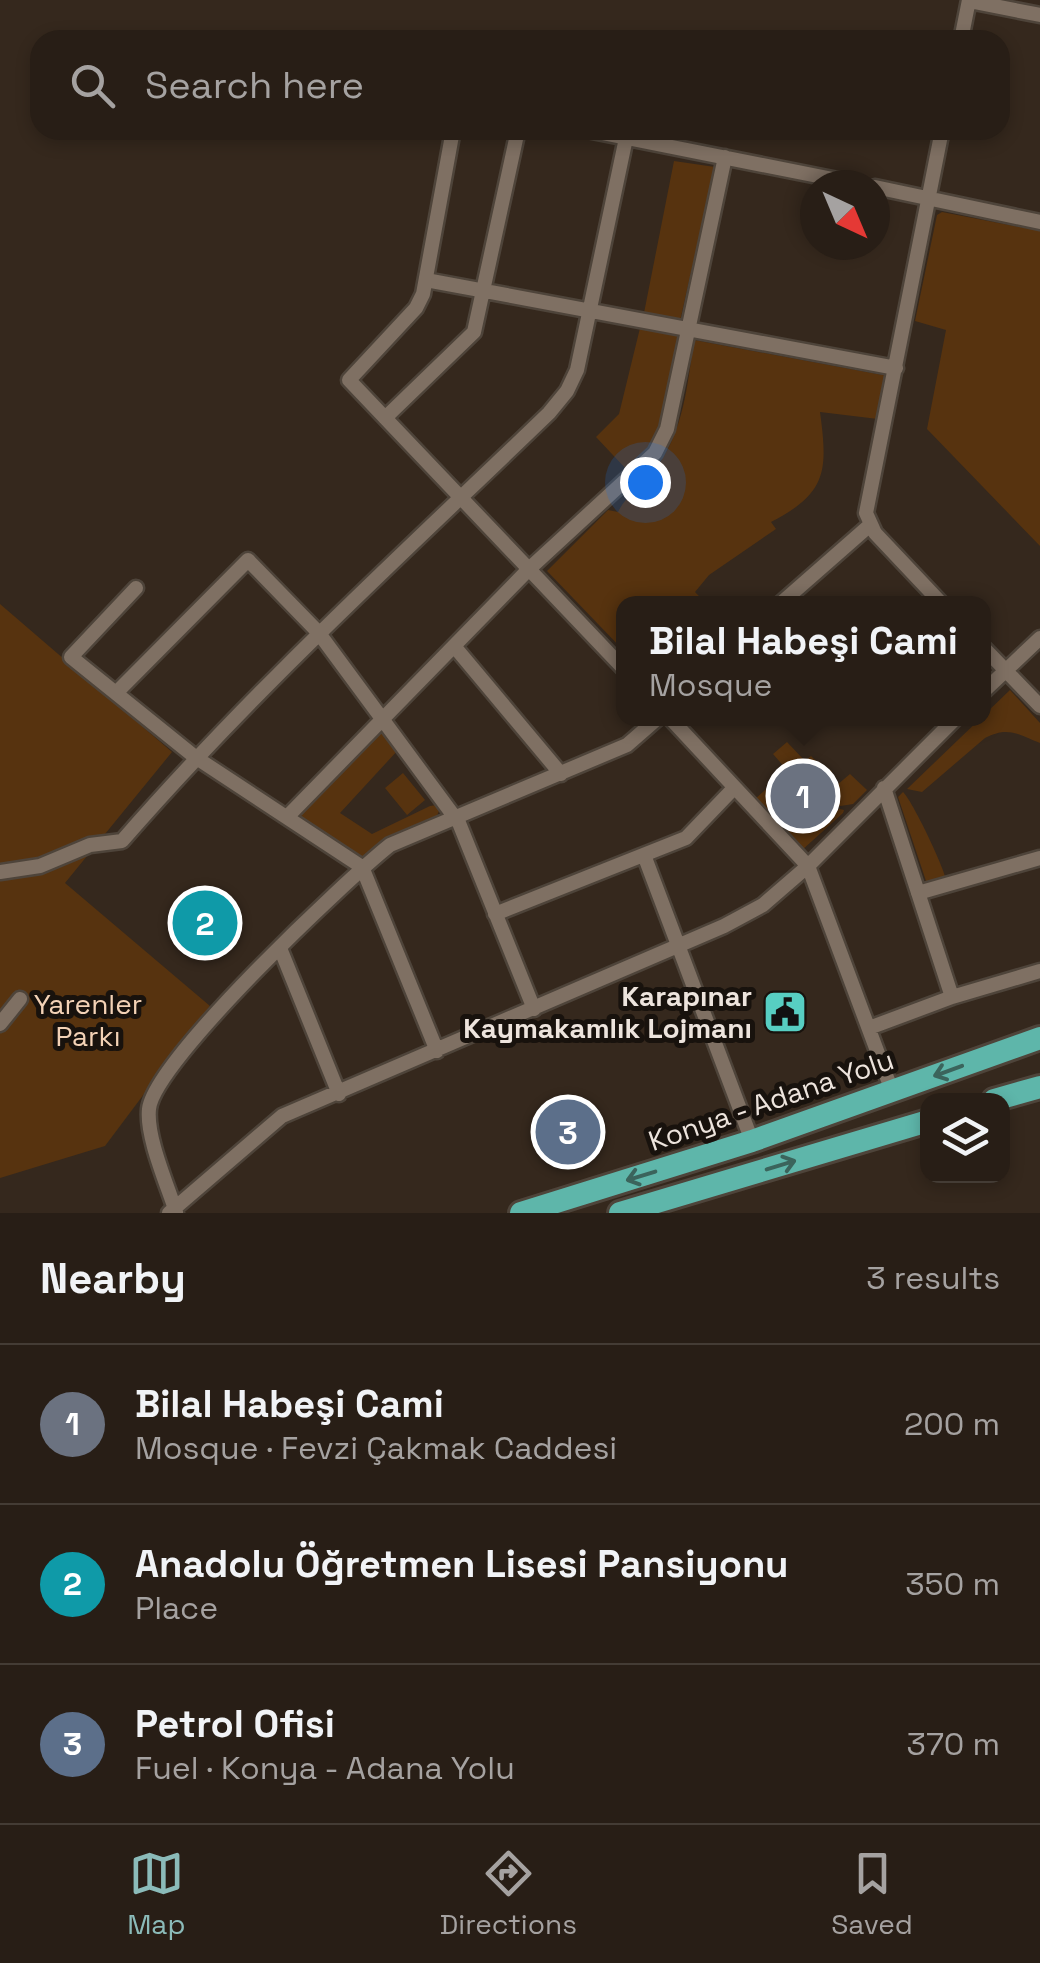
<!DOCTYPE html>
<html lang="en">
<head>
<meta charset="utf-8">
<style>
  body { margin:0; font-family:"Space Grotesk",sans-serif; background:#342b23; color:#f1f3f6 }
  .controls { position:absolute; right:30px; bottom:30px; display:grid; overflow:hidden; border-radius:20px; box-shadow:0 5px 15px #0003 }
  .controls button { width:90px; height:90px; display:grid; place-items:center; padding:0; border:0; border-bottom:2px solid #443c35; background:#281e16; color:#f1f3f6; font:50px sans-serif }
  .compass { position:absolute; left:800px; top:170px; width:90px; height:90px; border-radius:50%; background:#281e16; box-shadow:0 5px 15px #0003; rotate:136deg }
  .you { position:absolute; left:645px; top:482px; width:35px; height:35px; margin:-25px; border:8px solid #fff; border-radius:50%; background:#1a73e8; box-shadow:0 0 0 15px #1a73e833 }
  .badge { display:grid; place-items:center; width:65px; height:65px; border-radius:50%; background:#8bbbb9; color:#fff; font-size:32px; font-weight:700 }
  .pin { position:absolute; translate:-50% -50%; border:5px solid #fff; box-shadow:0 2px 10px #0006 }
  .popup { position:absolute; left:616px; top:596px; width:375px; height:130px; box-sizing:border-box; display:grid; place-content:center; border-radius:20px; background:#281e16; filter:drop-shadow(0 2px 8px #0005); font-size:32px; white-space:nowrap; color:#a5a2a1 }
  .popup b { font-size:38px; color:#f1f3f6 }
  .popup::after { content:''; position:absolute; left:50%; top:100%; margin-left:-20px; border:20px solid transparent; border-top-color:#281e16 }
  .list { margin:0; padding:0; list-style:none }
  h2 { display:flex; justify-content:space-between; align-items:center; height:130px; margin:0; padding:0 40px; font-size:42px }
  h2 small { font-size:32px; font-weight:400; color:#a5a2a1 }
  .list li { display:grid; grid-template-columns:65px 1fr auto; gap:30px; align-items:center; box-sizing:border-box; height:160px; padding:0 40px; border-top:2px solid #443c35 }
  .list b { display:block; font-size:38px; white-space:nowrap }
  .list p { margin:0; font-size:32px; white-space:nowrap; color:#a5a2a1 }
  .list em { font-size:32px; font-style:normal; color:#a5a2a1 }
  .icon { flex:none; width:55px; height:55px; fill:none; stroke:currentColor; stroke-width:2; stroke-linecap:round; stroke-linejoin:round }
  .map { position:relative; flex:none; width:1040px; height:1213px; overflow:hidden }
  .search { position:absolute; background:#281e16; box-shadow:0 5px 15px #0003; left:30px; right:30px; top:30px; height:110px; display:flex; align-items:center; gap:25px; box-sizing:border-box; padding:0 35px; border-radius:30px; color:#a5a2a1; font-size:38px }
  .sheet { height:610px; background:#281e16 }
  nav { display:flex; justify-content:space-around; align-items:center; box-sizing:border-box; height:140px; border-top:2px solid #443c35; background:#281e16; font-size:28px; color:#a5a2a1 }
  nav a { display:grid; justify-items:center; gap:5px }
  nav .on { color:#8bbbb9 }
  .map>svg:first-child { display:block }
</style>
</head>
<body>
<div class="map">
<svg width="1040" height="1213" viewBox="0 0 1040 1213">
  <rect width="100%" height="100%" fill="#35281d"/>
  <!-- green -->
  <path fill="#57330f" d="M674,161L715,167L680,321L644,313Z
    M942,212L1040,231V546L927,429L946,330L915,321L937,215Z
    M640,328L674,334L680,338L662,427L650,448L627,470L596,437L619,414Z
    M694,340L888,376L878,419L820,412C828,471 827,493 771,522L776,529L709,575L695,592L706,603L623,604V650L547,571L608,510L618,512C626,495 644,484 655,470C684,430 687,387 694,340Z
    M0,604L172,752L65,883L210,1006L105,1146L0,1178Z
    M1010,690L1040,723V743C1017,734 1008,726 985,738L922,792L907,789Z
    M382,731L398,750L340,813L372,834L430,806L437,805L439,811L436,818L363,857L303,819L300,813Z
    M787,742L805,761L811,756L827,772L831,770L837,785L850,774L867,790L853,804L822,809L826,790L822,783L795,776L803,761L800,758L787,780L782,812L775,823L754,800L787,770L773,754Z
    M403,773L425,800L407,815L385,788Z
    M903,792C913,802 942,863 946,879L927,884L898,797Z
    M840,809L844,810L843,813L801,851L780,830L787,823Z"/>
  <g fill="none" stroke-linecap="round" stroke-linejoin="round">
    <defs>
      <path id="minor" d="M969,1L1040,15
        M961,40L969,0
        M453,130L423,294L416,308L349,380L623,668
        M587,130L863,185
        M875,187L1040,222
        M426,280L896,368
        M385,418L474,332L518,130
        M136,588L71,657L195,757L362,867L437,1051
        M780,604L870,525
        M942,604L875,533L866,513L942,130
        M454,646L561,774
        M983,647L1040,706
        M983,692L1040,638
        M116,693L248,560L318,632L459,823L534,1009
        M670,718L808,866L892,1091
        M287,817L529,569L655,453L667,429L725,157
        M644,855L752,1141
        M0,872L40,866L90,845L122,841C255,688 404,553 549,413L567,391L577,370L626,138
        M918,893L1040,858
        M495,914L686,838L734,788
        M280,948L339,1094
        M952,997L1040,971
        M0,1024L20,999
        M869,1028L952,997L884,788
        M176,1212C167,1184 146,1137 149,1109C154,1061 346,880 390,845L627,745L658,718
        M169,1213L282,1116L724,926L763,905L808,866L956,718"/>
      <path id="trunk" d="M994,1100L1040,1087
        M521,1213L752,1141L1040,1038
        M620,1213L928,1121"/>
    </defs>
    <!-- minor casing -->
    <use href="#minor" stroke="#4e443a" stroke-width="19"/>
    <!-- trunk casing -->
    <use href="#trunk" stroke="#4e443a" stroke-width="28"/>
    <!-- minor -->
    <use href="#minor" stroke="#7f7063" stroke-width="14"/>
    <!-- trunk -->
    <use href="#trunk" stroke="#5eb6aa" stroke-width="22"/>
  </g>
  <!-- one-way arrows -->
  <defs><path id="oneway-shaft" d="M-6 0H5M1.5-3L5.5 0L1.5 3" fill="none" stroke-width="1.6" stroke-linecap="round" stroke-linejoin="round" transform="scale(2.5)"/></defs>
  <g stroke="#3b645c">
    <use href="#oneway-shaft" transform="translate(948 1071) rotate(160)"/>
    <use href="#oneway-shaft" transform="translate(781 1165) rotate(-17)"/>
    <use href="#oneway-shaft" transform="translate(641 1176) rotate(163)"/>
  </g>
  <!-- icons -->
  <defs>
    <symbol id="civic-square" viewBox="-11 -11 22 22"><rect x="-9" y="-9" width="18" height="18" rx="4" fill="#57cec2" stroke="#18120d"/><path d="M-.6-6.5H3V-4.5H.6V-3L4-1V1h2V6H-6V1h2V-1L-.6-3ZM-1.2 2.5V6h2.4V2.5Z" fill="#111"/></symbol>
  </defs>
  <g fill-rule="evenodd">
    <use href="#civic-square" x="760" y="987" width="50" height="50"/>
  </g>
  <g text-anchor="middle" stroke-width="10" stroke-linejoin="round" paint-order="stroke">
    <!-- poi labels -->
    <g font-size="28" font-weight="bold" fill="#ede4dd" stroke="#18120d" text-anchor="end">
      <text x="752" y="1006">Karapınar<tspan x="752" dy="32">Kaymakamlık Lojmanı</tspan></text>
    </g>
    <!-- park labels -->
    <g font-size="28" fill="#f3d2b6" stroke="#18120d">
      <text x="88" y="1014">Yarenler<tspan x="88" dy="32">Parkı</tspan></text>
    </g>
    <!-- street labels -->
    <g font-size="28" fill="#ede4dd" stroke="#18120d">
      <text transform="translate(771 1100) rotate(-19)" y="10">Konya - Adana Yolu</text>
    </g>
  </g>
</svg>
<div class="controls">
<button><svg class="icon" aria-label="layers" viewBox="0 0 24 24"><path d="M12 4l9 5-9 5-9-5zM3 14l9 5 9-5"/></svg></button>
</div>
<svg class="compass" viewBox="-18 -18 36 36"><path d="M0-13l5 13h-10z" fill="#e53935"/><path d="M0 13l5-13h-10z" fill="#a5a2a1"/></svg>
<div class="you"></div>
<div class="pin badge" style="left:803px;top:796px;background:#6b7280">1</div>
<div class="popup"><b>Bilal Habeşi Cami</b>Mosque</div>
<div class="pin badge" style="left:205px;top:923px;background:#0f9aa8">2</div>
<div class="pin badge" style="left:568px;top:1132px;background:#5c6f8a">3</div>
<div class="search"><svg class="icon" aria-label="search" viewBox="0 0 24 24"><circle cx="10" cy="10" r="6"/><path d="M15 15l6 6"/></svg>Search here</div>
</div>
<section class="sheet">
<h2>Nearby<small>3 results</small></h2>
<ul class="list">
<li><span class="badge" style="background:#6b7280">1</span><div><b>Bilal Habeşi Cami</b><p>Mosque · Fevzi Çakmak Caddesi</p></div><em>200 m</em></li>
<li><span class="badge" style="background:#0f9aa8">2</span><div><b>Anadolu Öğretmen Lisesi Pansiyonu</b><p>Place</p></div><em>350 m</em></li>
<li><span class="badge" style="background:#5c6f8a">3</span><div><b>Petrol Ofisi</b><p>Fuel · Konya - Adana Yolu</p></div><em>370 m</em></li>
</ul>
</section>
<nav>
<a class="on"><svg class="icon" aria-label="map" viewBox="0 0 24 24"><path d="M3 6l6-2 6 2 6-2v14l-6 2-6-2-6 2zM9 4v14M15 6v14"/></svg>Map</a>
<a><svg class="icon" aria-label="directions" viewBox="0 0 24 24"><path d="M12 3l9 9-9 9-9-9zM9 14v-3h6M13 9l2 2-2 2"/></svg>Directions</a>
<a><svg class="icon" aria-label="saved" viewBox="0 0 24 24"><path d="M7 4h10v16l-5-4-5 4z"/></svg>Saved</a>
</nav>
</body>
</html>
